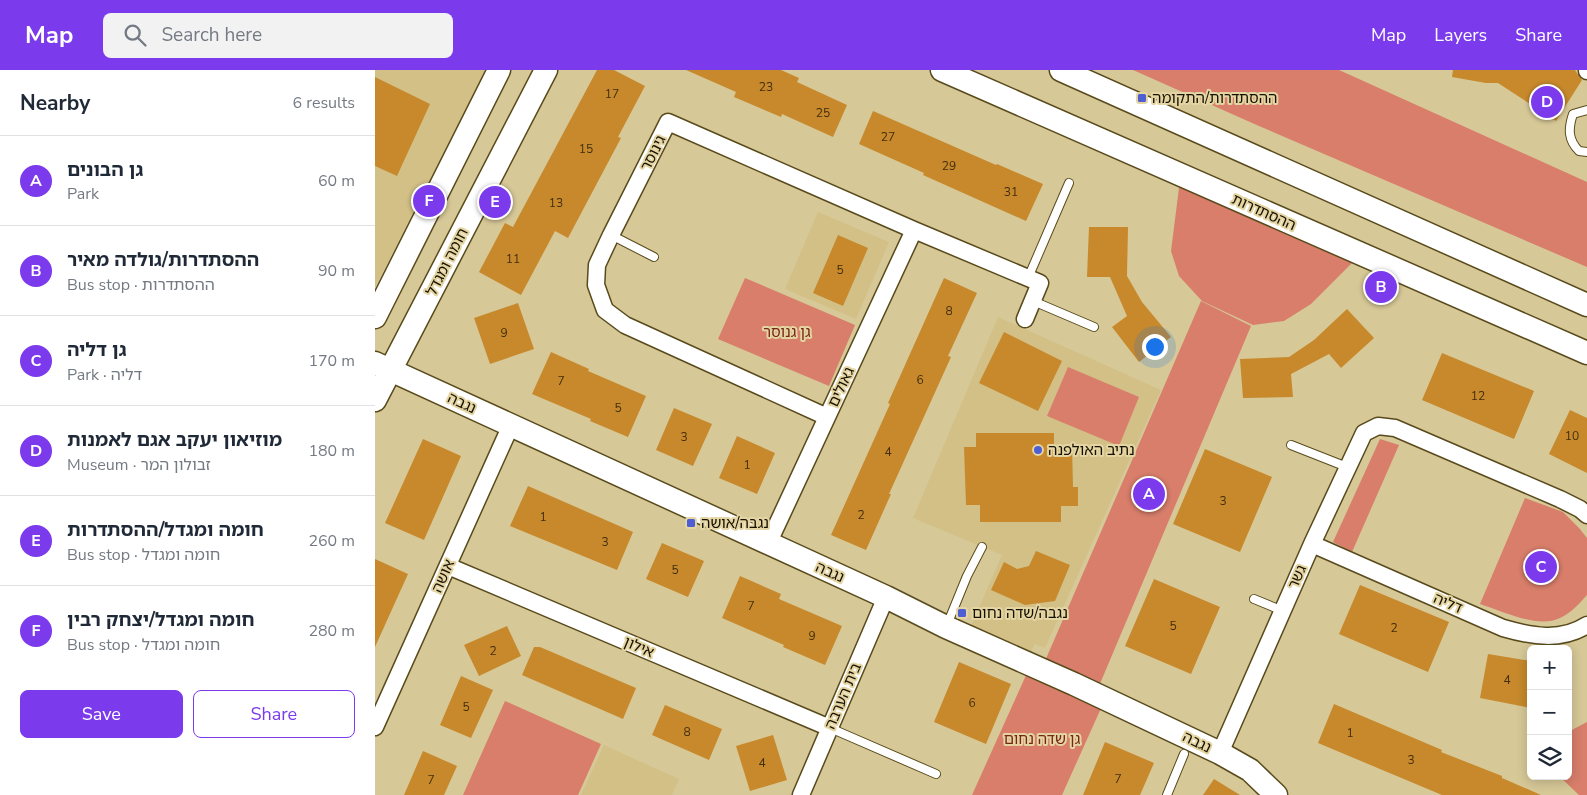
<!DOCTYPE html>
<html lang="en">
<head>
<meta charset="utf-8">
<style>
  body { margin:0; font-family:"Nunito Sans","Noto Sans Hebrew",sans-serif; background:#f2f2f3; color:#1f2937 }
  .controls { position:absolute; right:15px; bottom:15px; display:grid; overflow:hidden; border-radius:8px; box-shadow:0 2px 12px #0003 }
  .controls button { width:45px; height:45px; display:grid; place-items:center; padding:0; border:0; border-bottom:1px solid #e0e1e3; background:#fff; color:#1f2937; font:25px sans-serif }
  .you { position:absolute; left:779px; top:276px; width:18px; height:18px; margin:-12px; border:4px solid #fff; border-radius:50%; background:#1a73e8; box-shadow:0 0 0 8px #1a73e833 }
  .badge { display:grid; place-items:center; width:32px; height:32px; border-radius:50%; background:#7c3aed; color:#fff; font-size:16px; font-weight:700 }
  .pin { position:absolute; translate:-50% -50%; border:2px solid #fff; box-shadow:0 1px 5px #0006 }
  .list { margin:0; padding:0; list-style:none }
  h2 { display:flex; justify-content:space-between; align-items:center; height:65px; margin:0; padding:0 20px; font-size:21px }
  h2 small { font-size:16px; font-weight:400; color:#747a83 }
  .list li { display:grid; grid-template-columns:32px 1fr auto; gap:15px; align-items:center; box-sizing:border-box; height:90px; padding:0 20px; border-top:1px solid #e0e1e3 }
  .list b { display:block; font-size:19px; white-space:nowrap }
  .list p { margin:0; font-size:16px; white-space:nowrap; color:#747a83 }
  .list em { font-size:16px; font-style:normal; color:#747a83 }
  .actions { display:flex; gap:10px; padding:15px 20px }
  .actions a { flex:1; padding:11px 0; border:1px solid #7c3aed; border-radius:8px; text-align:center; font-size:18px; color:#7c3aed }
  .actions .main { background:#7c3aed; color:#fff }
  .icon { flex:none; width:28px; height:28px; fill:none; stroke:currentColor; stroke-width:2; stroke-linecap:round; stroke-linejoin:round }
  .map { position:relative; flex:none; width:1212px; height:725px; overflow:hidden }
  header { display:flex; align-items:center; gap:30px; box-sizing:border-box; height:70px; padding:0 25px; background:#7c3aed; color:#fff }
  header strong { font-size:24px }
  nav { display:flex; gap:28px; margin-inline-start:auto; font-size:18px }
  .search { width:350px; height:45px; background:#f2f2f3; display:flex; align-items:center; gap:12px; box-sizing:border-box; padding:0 18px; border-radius:8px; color:#747a83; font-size:19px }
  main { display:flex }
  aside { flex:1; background:#fff }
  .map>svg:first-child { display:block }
</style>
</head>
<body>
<header>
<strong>Map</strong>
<div class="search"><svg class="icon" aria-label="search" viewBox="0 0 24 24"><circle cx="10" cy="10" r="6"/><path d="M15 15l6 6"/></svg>Search here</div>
<nav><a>Map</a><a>Layers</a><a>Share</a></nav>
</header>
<main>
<aside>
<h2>Nearby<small>6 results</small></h2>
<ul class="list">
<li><span class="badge">A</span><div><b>גן הבונים</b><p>Park</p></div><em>60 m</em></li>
<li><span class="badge">B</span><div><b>ההסתדרות/גולדה מאיר</b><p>Bus stop · ההסתדרות</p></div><em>90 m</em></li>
<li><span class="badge">C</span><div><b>גן דליה</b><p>Park · דליה</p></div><em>170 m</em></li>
<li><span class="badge">D</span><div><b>מוזיאון יעקב אגם לאמנות</b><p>Museum · זבולון המר</p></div><em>180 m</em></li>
<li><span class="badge">E</span><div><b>חומה ומגדל/ההסתדרות</b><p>Bus stop · חומה ומגדל</p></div><em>260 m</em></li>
<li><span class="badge">F</span><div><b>חומה ומגדל/יצחק רבין</b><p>Bus stop · חומה ומגדל</p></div><em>280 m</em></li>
</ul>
<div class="actions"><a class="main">Save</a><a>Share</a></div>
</aside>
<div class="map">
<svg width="1212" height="725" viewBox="0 0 1212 725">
  <rect width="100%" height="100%" fill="#d7c897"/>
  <!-- built -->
  <path fill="#d2c087" d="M0,0H111L0,217Z
    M443,142L514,172L481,249L410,219Z
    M623,247L786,320L670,578L660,574L655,583L596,556L627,485L538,448Z
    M229,675L304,709L297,725H206Z"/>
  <!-- green -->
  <path fill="#d87e6b" d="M758,0H964L1212,112V197L884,56Z
    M805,110L981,189L936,234L909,251L878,255L827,231L804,206L796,181Z
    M370,208L480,255L454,316L343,269Z
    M826,231L876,256L724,616L670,591Z
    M693,297L764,327L744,376L672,346Z
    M1005,369L1024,375L977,482L958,472Z
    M1150,428L1188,442L1204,458L1212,468V525C1204,534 1196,543 1185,548C1163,559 1127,541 1105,534Z
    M652,603L727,636L687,725H597Z
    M130,631L226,674L203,725H88Z
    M1212,652V725H1204L1184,706H1193V662Z"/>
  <!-- building -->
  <path fill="#c7892c" d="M222,0H239L270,16L243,67L246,68L193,168L180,161L146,225L104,202L130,153L138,157Z
    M311,0H406L424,8L422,12L472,35L458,67L407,44L406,47L359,27L361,22Z
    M1078,0H1200L1207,10L1181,51L1123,13H1111L1077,7Z
    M0,7L55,34L22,106L0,96Z
    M498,41L621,95L622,94L668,114L651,151L548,105L549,103L484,74Z
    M714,157H753L752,206L767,232L796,267L764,292L737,257L752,246L735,207H712Z
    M463,165L493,178L468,236L438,223Z
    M569,208L602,223L573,286L576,287L514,424H516L491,480L456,465L515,334L513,333Z
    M143,233L159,279L115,294L99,248Z
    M972,239L999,268L966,298L954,284L916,304L918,327L868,328L865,289L914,287L939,270Z
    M629,262L687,291L663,341L604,313Z
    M176,282L214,299L213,301L271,326L253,367L215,351L216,349L157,324Z
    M1067,283L1159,321L1139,369L1047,330Z
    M299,338L337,354L318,396L281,380Z
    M1195,340L1212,348V403L1174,384Z
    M601,363H679V377H697L698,417H703V436H686V452H605V435H591L589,377H601Z
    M362,366L400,383L382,424L344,408Z
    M48,369L86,386L49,470L10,453Z
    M830,379L897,407L865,482L798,454Z
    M153,416L258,462L242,500L135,456Z
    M287,473L329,491L313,527L271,509Z
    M661,481L695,495L680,531L650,535L616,520L629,492L642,499L654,496Z
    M0,489L33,504L0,577Z
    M365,506L406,524L404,529L467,556L450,595L408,577L409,575L347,548Z
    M779,509L845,537L816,604L750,576Z
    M985,515L1074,552L1053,602L964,564Z
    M132,556L146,586L104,606L89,575Z
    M159,577H165L261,618L248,649L147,605Z
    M1113,584L1156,591V638L1105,628Z
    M584,592L636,614L611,674L559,652Z
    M86,606L118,620L96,668L65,655Z
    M959,634L1067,680L1066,682L1127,706V708L1166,725H1067L943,673Z
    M290,635L347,659L334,690L277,665Z
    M398,665L412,710L375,721L361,676Z
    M730,672L779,693L765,725H708Z
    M48,681L82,696L69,725H29Z
    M839,709L865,725H828Z"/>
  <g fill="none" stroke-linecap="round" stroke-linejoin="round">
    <defs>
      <path id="lane" d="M1212,40L1198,44C1193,59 1193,70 1204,81L1212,82
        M236,165L279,187
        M653,208L694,113
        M658,231L719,257
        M916,375L972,397
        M879,529L908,541
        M572,555L592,506L607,477
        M455,658L561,704
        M792,725L809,684"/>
      <path id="street" d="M1212,0V1
        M452,347L250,255L230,240L221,215L222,195L236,165L293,52L539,160L665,213L650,249
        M393,474L539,160
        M937,474L1128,558C1156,566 1186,572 1212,555
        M73,496L455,658
        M0,657L136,355
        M845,683L937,474L989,363L1003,356L1020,358L1185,429L1205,439L1212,445
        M426,725L511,527"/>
      <path id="secondary" d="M567,0L1212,283
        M686,0L1212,235
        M0,247L124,0
        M0,293L511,527L571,557L699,614L845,683L875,700L901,725
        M0,330L171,0"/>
    </defs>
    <!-- lane casing -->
    <use href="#lane" stroke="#584a1b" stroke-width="10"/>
    <!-- street casing -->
    <use href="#street" stroke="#584a1b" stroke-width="19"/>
    <!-- secondary casing -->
    <use href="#secondary" stroke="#584a1b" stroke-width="25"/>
    <!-- lane -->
    <use href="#lane" stroke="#fff" stroke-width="8"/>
    <!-- street -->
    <use href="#street" stroke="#fff" stroke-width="16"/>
    <!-- secondary -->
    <use href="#secondary" stroke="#fff" stroke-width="22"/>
  </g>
  <!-- markers -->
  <g fill="#4e5ed3" stroke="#e4d5a3" stroke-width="2">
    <rect x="762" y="23" width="10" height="10" rx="2.5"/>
    <circle cx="663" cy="380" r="5"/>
    <rect x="311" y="448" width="10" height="10" rx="2.5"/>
    <rect x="582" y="538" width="10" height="10" rx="2.5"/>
  </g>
  <g text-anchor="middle" stroke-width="4" stroke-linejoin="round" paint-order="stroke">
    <!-- number labels -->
    <g font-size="12" fill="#422e0c">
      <text x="391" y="21">23</text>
      <text x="237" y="28">17</text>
      <text x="448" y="47">25</text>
      <text x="513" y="71">27</text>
      <text x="211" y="83">15</text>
      <text x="574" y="100">29</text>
      <text x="636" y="126">31</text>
      <text x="181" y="137">13</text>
      <text x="138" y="193">11</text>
      <text x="465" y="204">5</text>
      <text x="574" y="245">8</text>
      <text x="129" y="267">9</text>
      <text x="545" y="314">6</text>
      <text x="186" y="315">7</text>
      <text x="1103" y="330">12</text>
      <text x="243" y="342">5</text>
      <text x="1197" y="370">10</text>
      <text x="309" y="371">3</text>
      <text x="513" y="386">4</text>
      <text x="372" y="399">1</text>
      <text x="848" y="435">3</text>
      <text x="486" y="449">2</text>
      <text x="168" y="451">1</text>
      <text x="230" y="476">3</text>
      <text x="300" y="504">5</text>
      <text x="376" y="540">7</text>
      <text x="798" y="560">5</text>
      <text x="1019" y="562">2</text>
      <text x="437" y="570">9</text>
      <text x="118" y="585">2</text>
      <text x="1132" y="614">4</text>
      <text x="597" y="637">6</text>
      <text x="91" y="641">5</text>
      <text x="312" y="666">8</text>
      <text x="975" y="667">1</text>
      <text x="1036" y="694">3</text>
      <text x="387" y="697">4</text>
      <text x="743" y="713">7</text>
      <text x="56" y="714">7</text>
    </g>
    <!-- poi labels -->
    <g font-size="15" fill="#161001" stroke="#e4d5a3" text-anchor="start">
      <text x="777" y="33">ההסתדרות/התקומה</text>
      <text x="673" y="385">נתיב האולפנה</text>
      <text x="326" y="458">נגבה/אושה</text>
      <text x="597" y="548">נגבה/שדה נחום</text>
    </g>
    <!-- street labels -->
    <g font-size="15" fill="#161001" stroke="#e4d5a3">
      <text transform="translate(278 83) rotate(-63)" y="5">גינוסר</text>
      <text transform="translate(889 142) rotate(24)" y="5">ההסתדרות</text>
      <text transform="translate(72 192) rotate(-63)" y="5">חומה ומגדל</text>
      <text transform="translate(466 317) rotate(-65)" y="5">גאולים</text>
      <text transform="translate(87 333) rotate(25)" y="5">נגבה</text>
      <text transform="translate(455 502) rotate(24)" y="5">נגבה</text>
      <text transform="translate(68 506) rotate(-66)" y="5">אושה</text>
      <text transform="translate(922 507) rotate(-66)" y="5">גשר</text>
      <text transform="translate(1073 533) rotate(23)" y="5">דליה</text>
      <text transform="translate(264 577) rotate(23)" y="5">אילון</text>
      <text transform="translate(468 626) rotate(-67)" y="5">בית הערבה</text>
      <text transform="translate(822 672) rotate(26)" y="5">נגבה</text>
    </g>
    <!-- park labels -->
    <g font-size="15" fill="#752617" stroke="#e4d5a3">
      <text x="412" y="267">גן גנוסר</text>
      <text x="667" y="674">גן שדה נחום</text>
    </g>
  </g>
</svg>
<div class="controls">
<button>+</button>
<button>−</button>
<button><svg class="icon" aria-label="layers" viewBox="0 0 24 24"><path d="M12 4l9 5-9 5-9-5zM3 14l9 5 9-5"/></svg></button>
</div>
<div class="you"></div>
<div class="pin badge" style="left:774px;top:424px">A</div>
<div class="pin badge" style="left:1006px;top:217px">B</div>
<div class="pin badge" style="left:1166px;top:497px">C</div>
<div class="pin badge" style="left:1172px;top:32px">D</div>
<div class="pin badge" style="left:120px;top:132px">E</div>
<div class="pin badge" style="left:54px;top:131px">F</div>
</div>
</main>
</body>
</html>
